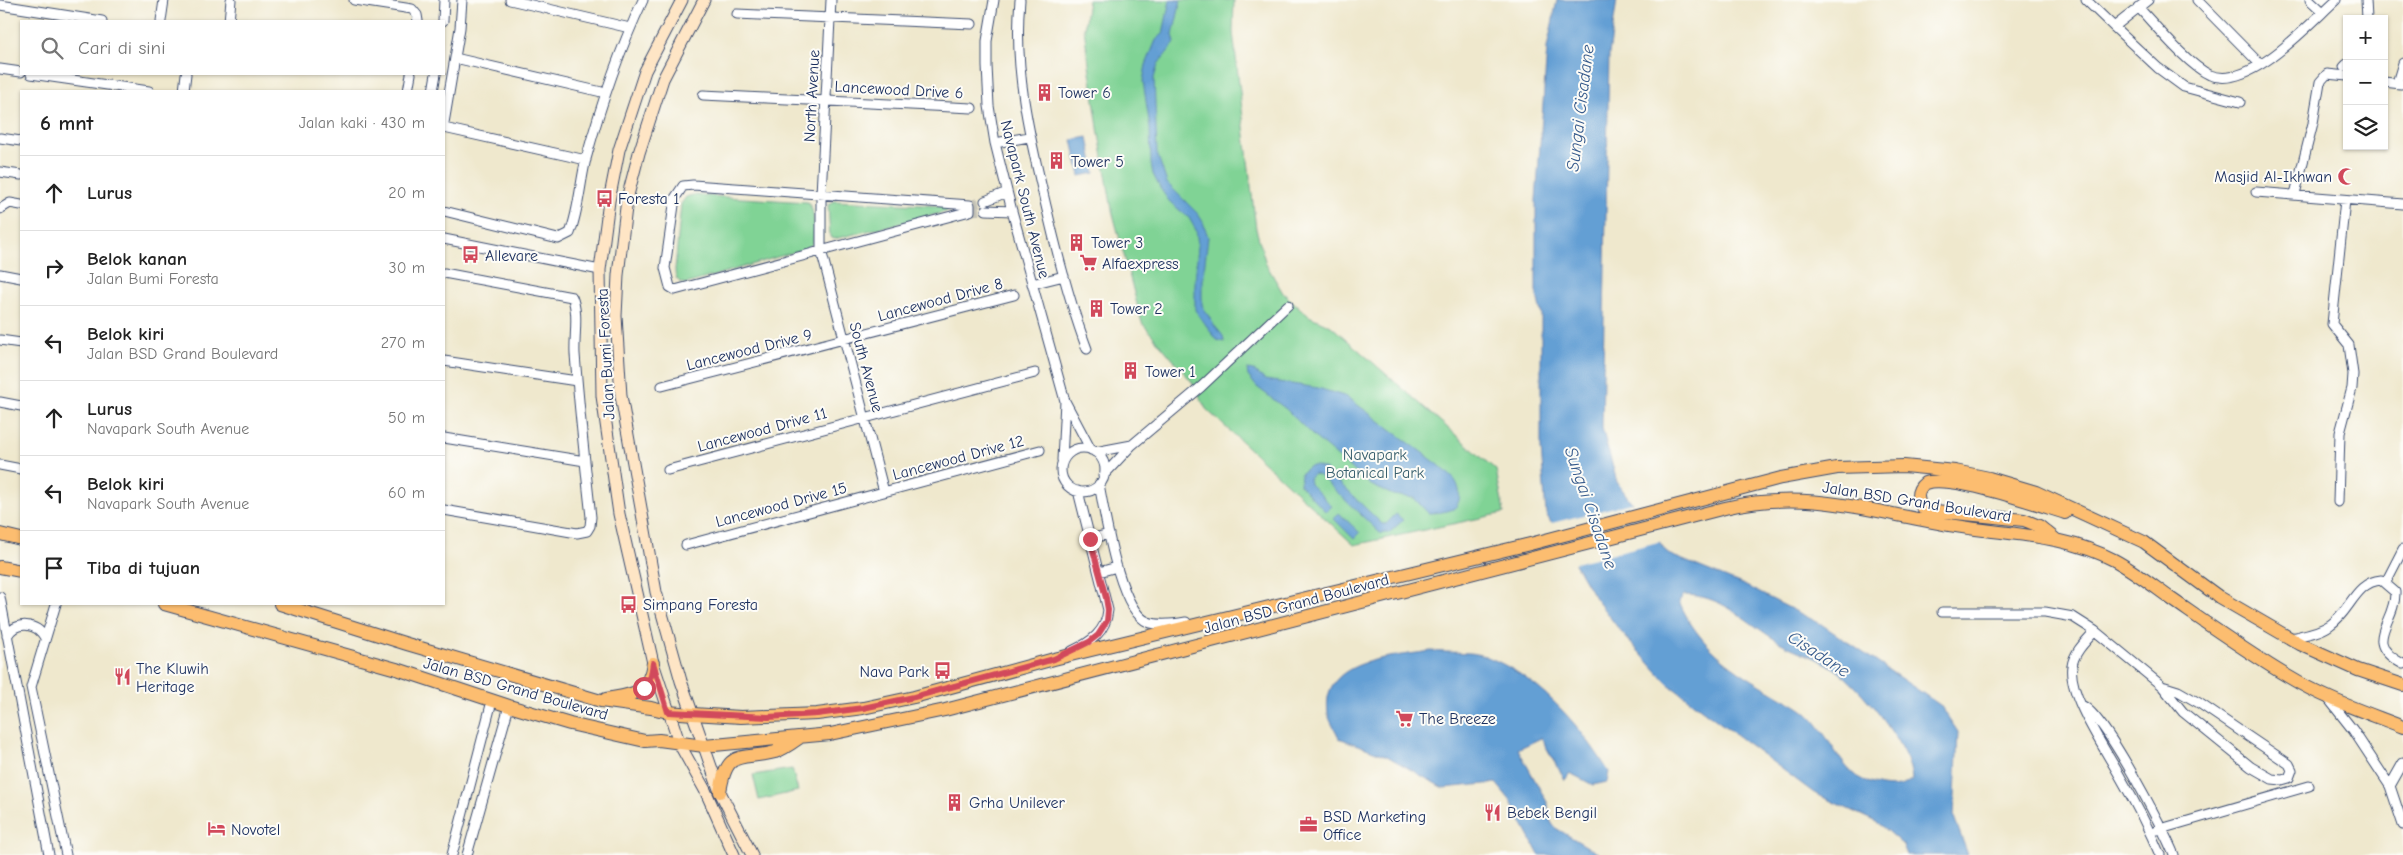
<!DOCTYPE html>
<html lang="id">
<head>
<meta charset="utf-8">
<style>
  body { margin:0; font-family:"Comic Neue",sans-serif; background:#f6f6f6; color:#222 }
  .controls { position:absolute; right:15px; top:15px; display:grid; overflow:hidden; border-radius:0px; box-shadow:0 1px 4px #0004 }
  .controls button { width:45px; height:45px; display:grid; place-items:center; padding:0; border:0; border-bottom:1px solid #e0e0e0; background:#fff; color:#222; font:25px sans-serif }
  .stop { position:absolute; width:15px; height:15px; margin:-11px; border:4px solid #d1495b; border-radius:50%; background:#fff }
  .stop.end { background:#d1495b; border-color:#fff; box-shadow:0 1px 5px #0008 }
  .list { margin:0; padding:0; list-style:none }
  h2 { display:flex; justify-content:space-between; align-items:center; height:65px; margin:0; padding:0 20px; font-size:21px }
  h2 small { font-size:16px; font-weight:400; color:#767676 }
  .list li { display:grid; grid-template-columns:32px 1fr auto; gap:15px; align-items:center; box-sizing:border-box; height:75px; padding:0 20px; border-top:1px solid #e0e0e0 }
  .list b { display:block; font-size:19px; white-space:nowrap }
  .list p { margin:0; font-size:16px; white-space:nowrap; color:#767676 }
  .list em { font-size:16px; font-style:normal; color:#767676 }
  .icon { flex:none; width:28px; height:28px; fill:none; stroke:currentColor; stroke-width:2; stroke-linecap:round; stroke-linejoin:round }
  .map { position:relative; flex:none; width:2403px; height:855px; overflow:hidden }
  .search { position:absolute; background:#fff; box-shadow:0 1px 4px #0004; left:20px; top:20px; width:425px; height:55px; display:flex; align-items:center; gap:12px; box-sizing:border-box; padding:0 18px; border-radius:0px; color:#767676; font-size:19px }
  .panel { position:absolute; background:#fff; box-shadow:0 1px 4px #0004; left:20px; top:90px; width:425px; height:515px; border-radius:0px }
  .map>svg:first-child { display:block }
</style>
</head>
<body>
<div class="map">
<svg width="2403" height="855" viewBox="0 0 2403 855">
  <rect width="100%" height="100%" fill="#fdfcf7"/>
  <filter id="ink" filterUnits="userSpaceOnUse"><feTurbulence type="fractalNoise" baseFrequency=".02" numOctaves="2"/><feDisplacementMap in="SourceGraphic" scale="10" xChannelSelector="R" yChannelSelector="G"/><feConvolveMatrix kernelMatrix="1 2 1 2 8 2 1 2 1" color-interpolation-filters="sRGB"/></filter>
  <filter id="wash" filterUnits="userSpaceOnUse"><feTurbulence type="fractalNoise" baseFrequency=".0096" numOctaves="4" result="noise"/><feDisplacementMap in="SourceGraphic" scale="20" xChannelSelector="R" yChannelSelector="G"/><feGaussianBlur stdDeviation="1.12" result="paint"/><feColorMatrix in="noise" values="0 0 0 0 0 0 0 0 0 0 0 0 0 0 0 0 0 1.4 0 .05"/><feComposite in="paint" operator="in"/></filter>
  <g filter="url(#wash)">
    <rect width="100%" height="100%" fill="#efe8cd"/>
    <!-- green -->
    <path fill="#80d395" stroke="#4e817a" d="M1088,0H1234L1233,32L1256,229L1266,264L1283,293L1309,316L1331,326L1496,470L1504,513L1354,545L1206,409L1192,382L1142,323L1112,210L1098,128L1084,29Z
      M693,195L808,202C816,212 814,229 813,243L808,248L686,284C677,282 675,278 675,269L681,204L686,197Z
      M834,201L945,206L948,209L946,212L834,239L830,237L828,205Z
      M792,769L798,791L759,800L753,775Z"/>
    <!-- water -->
    <path fill="#649fd4" stroke="#406799" fill-rule="evenodd" d="M1170,0H1181L1173,35L1175,43L1158,64L1154,78L1157,153L1167,183L1198,214L1203,222L1208,237L1202,286V305L1214,325L1223,336L1224,342L1217,340L1195,310V283L1198,245L1196,230L1189,218L1169,201L1160,188L1153,174L1151,163L1150,128L1143,81L1146,65L1156,40L1163,34Z
      M1557,0H1617L1609,54L1602,428L1617,482L1668,554L1742,584L1821,624L1940,705L1958,732L1954,817L1968,855H1907L1903,845L1878,823L1814,793L1668,684L1622,633L1595,598L1546,514L1541,448V313L1536,291V200L1547,48ZM1684,595C1720,595 1742,618 1771,637C1791,651 1815,655 1835,669C1860,686 1912,749 1912,780C1899,791 1876,787 1861,779C1842,770 1827,733 1811,717C1802,707 1787,701 1776,694C1733,669 1699,648 1679,601Z
      M1088,137L1095,173L1080,176L1072,140Z
      M1247,369L1253,370L1265,380L1318,388L1347,397L1439,465L1454,479C1460,486 1463,503 1453,509C1447,512 1435,513 1428,513L1414,498L1393,495L1371,485L1312,435L1286,409L1257,387L1248,376Z
      M1310,466H1316L1326,470L1382,524H1386L1396,514L1403,520L1389,533H1380L1320,476L1314,474L1309,478L1310,484L1332,506L1326,512L1300,485L1301,473Z
      M1339,513L1360,533L1354,539L1334,519Z
      M1431,651C1448,653 1470,651 1485,656C1538,676 1580,725 1609,772L1607,782L1593,785L1570,773L1565,780L1541,738L1518,749L1548,804L1549,818L1554,827L1601,855H1539L1510,800L1496,783L1443,788L1387,756L1339,738C1336,730 1329,721 1328,713C1320,658 1394,657 1431,651Z"/>
    <!-- pier -->
    <path fill="#efe8cd" d="M1635,502L1662,541L1571,564L1548,524Z"/>
  </g>
  <g filter="url(#ink)">
    <g fill="none" stroke-linecap="round" stroke-linejoin="round">
      <!-- minor-tunnel -->
      <path stroke="#c5c3b7" stroke-width="9" stroke-dasharray="9 4.5" stroke-linecap="butt" d="M970,205L985,201
        M970,211L986,210"/>
      <defs>
        <path id="minor" d="M354,0L412,9L417,15L418,21
          M510,0L630,28
          M831,0L821,194V250L884,492
          M994,0L987,41V66L989,106L995,143L1012,211L1065,401L1091,450
          M1020,0C1013,71 1031,142 1047,210C1058,257 1070,304 1087,349
          M2086,0L2114,27L2148,0
          M2197,0L2260,64
          M2310,0L2323,12
          M2366,0L2367,19
          M0,5L102,21
          M2138,7C2156,26 2188,65 2210,75C2250,91 2309,24 2336,0
          M737,14L972,24
          M161,21L164,0
          M229,21L231,0
          M443,21L444,0
          M2114,27L2158,68L2184,87L2240,102
          M455,58L606,93
          M2344,67L2347,64
          M0,69L21,72
          M31,74L149,91
          M2384,82L2401,84
          M2397,83L2403,63
          M184,91L186,74
          M408,91L411,74
          M433,91L436,74
          M703,95L972,108
          M444,123L460,28L462,0
          M444,128L586,160
          M0,138L21,141
          M995,143L1029,137
          M0,172L21,175
          M693,185L970,205V211L675,290L670,287L665,268L675,198L683,186Z
          M2256,192L2403,204
          M2295,194L2313,123L2320,82L2327,74L2347,76
          M985,201L1007,192
          M0,209L10,203L21,205
          M986,210L1012,211
          M444,211L558,239L570,233C579,210 580,183 586,159C601,104 619,51 643,0
          M444,239L600,270
          M444,273L572,297C579,313 574,336 575,354C579,408 585,463 591,517L590,526L587,531L577,533L444,510
          M0,274L21,278
          M1032,284L1064,276
          M0,340L21,343
          M444,361L577,381
          M662,386L1014,295
          M0,402L21,406
          M444,438L585,461
          M1061 470a22 22 0 1 1 44 0a22 22 0 1 1-44 0Z
          M1095,452L1132,445
          M1062,460L1065,401
          M0,465L21,469
          M668,470L1035,373
          M1103,476L1132,445L1201,387L1288,305
          M1099,484C1105,514 1119,611 1148,622C1159,626 1175,624 1186,622
          M2338,502L2340,433L2352,388L2353,374L2349,345L2332,324L2345,200
          M1090,539L1109,534
          M686,545L1040,450
          M1099,572L1117,567
          M2386,582L2403,549
          M0,597L49,855
          M56,604L31,687L66,855
          M1942,612H2045L2073,617L2095,631L2162,686L2183,712L2251,767L2272,779L2282,780L2289,778L2292,770L2289,764L2199,703L2178,691L2162,686
          M2095,631C2086,641 2074,652 2072,666C2067,695 2108,753 2122,780C2136,804 2149,829 2160,855
          M7,636C16,620 37,623 45,638
          M2290,638C2303,635 2319,633 2330,625C2350,612 2355,582 2381,580L2395,592C2396,623 2360,642 2403,664
          M1072,651C1091,642 1106,632 1108,610L1078,491
          M2327,697L2353,730L2390,786L2403,825
          M2083,706C2105,716 2163,828 2174,855
          M2390,786L2403,763
          M2157,830L2309,786
          M452,855L492,701
          M467,855L509,706"/>
        <path id="secondary" d="M682,0L645,71L619,150L609,201L600,270L602,396L619,514L653,663L680,745L705,790L734,855
          M704,0L663,79L639,153L627,199L618,275L616,316L621,396L656,592L681,681L720,792L752,855"/>
        <path id="primary" d="M0,534L21,539
          M2055,539L2039,526L2024,520L1926,510C1916,503 1915,491 1925,483C1952,474 2036,504 2065,513
          M0,567L21,571
          M164,604L400,670L509,706L570,724L645,741L659,740L704,746L830,734L945,710L1725,508C1810,488 1874,513 1956,526C2009,535 2065,534 2114,560C2133,570 2152,585 2170,598C2209,625 2248,653 2289,677C2325,699 2365,712 2403,727
          M280,604L407,644L601,701L651,708L668,712L693,714L741,717L817,714L863,708L914,697L1054,659L1530,544L1781,478L1837,468L1904,466L1955,471L1989,478L2036,492L2144,542L2219,597L2300,644L2358,670L2403,685
          M606,699C634,694 648,695 653,663
          M720,792C727,747 740,761 775,752C784,749 792,743 799,738"/>
      </defs>
      <!-- minor casing -->
      <use href="#minor" stroke="#3b4b6f" stroke-width="11"/>
      <!-- secondary casing -->
      <use href="#secondary" stroke="#3b4b6f" stroke-width="13"/>
      <!-- primary casing -->
      <use href="#primary" stroke="#3b4b6f" stroke-width="14"/>
      <!-- minor -->
      <use href="#minor" stroke="#fff" stroke-width="9"/>
      <!-- secondary -->
      <use href="#secondary" stroke="#fee5c5" stroke-width="11"/>
      <!-- primary -->
      <use href="#primary" stroke="#fcbd6f" stroke-width="12"/>
    </g>
  </g>
  <g fill="none" stroke-linecap="round" stroke-linejoin="round" filter="url(#ink)">
    <!-- route -->
    <path stroke="#d1495b" stroke-width="6" d="M644,688L651,676L653,663L668,712L768,717L817,714L863,708L914,697L1054,659L1089,642L1098,635L1107,621L1108,610L1106,598L1090,539"/>
  </g>
  <!-- icons -->
  <defs>
    <symbol id="building-bare" viewBox="-9 -9 18 18"><path d="M-4-6H4V6H1V3H-1V6H-4ZM-2.5-4.3h1.7v1.8h-1.7ZM.8-4.3h1.7v1.8H.8ZM-2.5-1h1.7V.8h-1.7ZM.8-1h1.7V.8H.8Z" fill="#d1495b" stroke="#fdfcf7" stroke-width="2.5" paint-order="stroke"/></symbol>
    <symbol id="mosque-bare" viewBox="-9 -9 18 18"><path d="M3.5-4.9A6 6 0 1 0 3.5 4.9A5 5 0 1 1 3.5-4.9Z" fill="#d1495b" stroke="#fdfcf7" stroke-width="2.5" paint-order="stroke"/></symbol>
    <symbol id="bus-bare" viewBox="-9 -9 18 18"><path d="M-5-6H5V4H4V6H2V4H-2V6H-4V4H-5ZM-3.5-4V0h7V-4ZM-3.5 1.2v1.5H-2V1.2ZM2 1.2v1.5H3.5V1.2Z" fill="#d1495b" stroke="#fdfcf7" stroke-width="2.5" paint-order="stroke"/></symbol>
    <symbol id="supermarket-bare" viewBox="-9 -9 18 18"><path d="M-6-5.5h2.5l.6 2H6L4.5 2H-2.5L-4.4-4H-6ZM-1.5 3.2a1.3 1.3 0 1 0 .1 0ZM3 3.2a1.3 1.3 0 1 0 .1 0Z" fill="#d1495b" stroke="#fdfcf7" stroke-width="2.5" paint-order="stroke"/></symbol>
    <symbol id="restaurant-bare" viewBox="-9 -9 18 18"><path d="M-5-6h1v4h1v-4h1v4h1v-4h1v5L-1.5 .5V6h-2V.5L-5-1ZM5-6V6H3V1.5H1.5Q1.5-4 5-6Z" fill="#d1495b" stroke="#fdfcf7" stroke-width="2.5" paint-order="stroke"/></symbol>
    <symbol id="office-bare" viewBox="-9 -9 18 18"><path d="M-6-3h4V-5.5h4V-3h4V5H-6ZM-1-4.5V-3h2v-1.5ZM-6 0V1H6V0Z" fill="#d1495b" stroke="#fdfcf7" stroke-width="2.5" paint-order="stroke"/></symbol>
    <symbol id="hotel-bare" viewBox="-9 -9 18 18"><path d="M-6-4.5h1.5V1H6V5H4.5V3h-9V5H-6ZM-4 0a1.8 1.8 0 1 1 3.6 0ZM.5 0V-2.5h3Q6-2.5 6 0Z" fill="#d1495b" stroke="#fdfcf7" stroke-width="2.5" paint-order="stroke"/></symbol>
  </defs>
  <g fill-rule="evenodd">
    <use href="#building-bare" x="1032" y="80" width="25" height="25"/>
    <use href="#building-bare" x="1044" y="148" width="25" height="25"/>
    <use href="#mosque-bare" x="2334" y="164" width="25" height="25"/>
    <use href="#bus-bare" x="592" y="186" width="25" height="25"/>
    <use href="#building-bare" x="1064" y="230" width="25" height="25"/>
    <use href="#bus-bare" x="458" y="242" width="25" height="25"/>
    <use href="#supermarket-bare" x="1076" y="250" width="25" height="25"/>
    <use href="#building-bare" x="1084" y="296" width="25" height="25"/>
    <use href="#building-bare" x="1118" y="358" width="25" height="25"/>
    <use href="#bus-bare" x="616" y="592" width="25" height="25"/>
    <use href="#bus-bare" x="930" y="658" width="25" height="25"/>
    <use href="#restaurant-bare" x="110" y="664" width="25" height="25"/>
    <use href="#supermarket-bare" x="1392" y="706" width="25" height="25"/>
    <use href="#building-bare" x="942" y="790" width="25" height="25"/>
    <use href="#restaurant-bare" x="1480" y="800" width="25" height="25"/>
    <use href="#office-bare" x="1296" y="812" width="25" height="25"/>
    <use href="#hotel-bare" x="204" y="816" width="25" height="25"/>
  </g>
  <g text-anchor="middle" stroke-width="4" stroke-linejoin="round" paint-order="stroke">
    <!-- street labels -->
    <g font-size="16" fill="#1b2f5e" stroke="#fdfcf7">
      <text transform="translate(899 89) rotate(3)" y="6">Lancewood Drive 6</text>
      <text transform="translate(811 96) rotate(-87)" y="6">North Avenue</text>
      <text transform="translate(1026 199) rotate(76)" y="6">Navapark South Avenue</text>
      <text transform="translate(940 299) rotate(-15)" y="6">Lancewood Drive 8</text>
      <text transform="translate(749 349) rotate(-14)" y="6">Lancewood Drive 9</text>
      <text transform="translate(605 354) rotate(-93)" y="6">Jalan Bumi Foresta</text>
      <text transform="translate(867 367) rotate(75)" y="6">South Avenue</text>
      <text transform="translate(762 429) rotate(-15)" y="6">Lancewood Drive 11</text>
      <text transform="translate(958 457) rotate(-15)" y="6">Lancewood Drive 12</text>
      <text transform="translate(1917 501) rotate(9)" y="6">Jalan BSD Grand Boulevard</text>
      <text transform="translate(781 504) rotate(-15)" y="6">Lancewood Drive 15</text>
      <text transform="translate(1296 603) rotate(-15)" y="6">Jalan BSD Grand Boulevard</text>
      <text transform="translate(516 688) rotate(16)" y="6">Jalan BSD Grand Boulevard</text>
    </g>
    <!-- poi labels -->
    <g font-size="16" fill="#1b2f5e" stroke="#fdfcf7" text-anchor="start">
      <text x="1058" y="98">Tower 6</text>
      <text x="1071" y="167">Tower 5</text>
      <text x="2332" y="182" text-anchor="end">Masjid Al-Ikhwan</text>
      <text x="618" y="204">Foresta 1</text>
      <text x="1091" y="248">Tower 3</text>
      <text x="485" y="261">Allevare</text>
      <text x="1102" y="269">Alfaexpress</text>
      <text x="1110" y="314">Tower 2</text>
      <text x="1145" y="377">Tower 1</text>
      <text x="643" y="610">Simpang Foresta</text>
      <text x="136" y="674">The Kluwih<tspan x="136" dy="18">Heritage</tspan></text>
      <text x="929" y="677" text-anchor="end">Nava Park</text>
      <text x="1419" y="724">The Breeze</text>
      <text x="969" y="808">Grha Unilever</text>
      <text x="1507" y="818">Bebek Bengil</text>
      <text x="1323" y="822">BSD Marketing<tspan x="1323" dy="18">Office</tspan></text>
      <text x="231" y="835">Novotel</text>
    </g>
    <!-- park labels -->
    <g font-size="16" fill="#39606e" stroke="#fdfcf7">
      <text x="1375" y="460">Navapark<tspan x="1375" dy="18">Botanical Park</tspan></text>
    </g>
    <!-- water labels -->
    <g font-size="18" font-style="italic" fill="#385c8d" stroke="#fdfcf7">
      <text transform="translate(1580 108) rotate(-83)" y="6">Sungai Cisadane</text>
      <text transform="translate(1591 508) rotate(71)" y="6">Sungai Cisadane</text>
      <text transform="translate(1819 654) rotate(33)" y="6">Cisadane</text>
    </g>
  </g>
</svg>
<div class="controls">
<button>+</button>
<button>−</button>
<button><svg class="icon" aria-label="layers" viewBox="0 0 24 24"><path d="M12 4l9 5-9 5-9-5zM3 14l9 5 9-5"/></svg></button>
</div>
<div class="stop" style="left:644px;top:688px"></div>
<div class="stop end" style="left:1090px;top:539px"></div>
<div class="search"><svg class="icon" aria-label="search" viewBox="0 0 24 24"><circle cx="10" cy="10" r="6"/><path d="M15 15l6 6"/></svg>Cari di sini</div>
<section class="panel">
<h2>6 mnt<small>Jalan kaki · 430 m</small></h2>
<ul class="list">
<li><svg class="icon" aria-label="ahead" viewBox="0 0 24 24"><path d="M12 20V5M6 11l6-6 6 6"/></svg><div><b>Lurus</b></div><em>20 m</em></li>
<li><svg class="icon" aria-label="right" viewBox="0 0 24 24"><path d="M7 20v-9h11M14 6l5 5-5 5"/></svg><div><b>Belok kanan</b><p>Jalan Bumi Foresta</p></div><em>30 m</em></li>
<li><svg class="icon" aria-label="left" viewBox="0 0 24 24"><path d="M17 20v-9H6M10 6l-5 5 5 5"/></svg><div><b>Belok kiri</b><p>Jalan BSD Grand Boulevard</p></div><em>270 m</em></li>
<li><svg class="icon" aria-label="ahead" viewBox="0 0 24 24"><path d="M12 20V5M6 11l6-6 6 6"/></svg><div><b>Lurus</b><p>Navapark South Avenue</p></div><em>50 m</em></li>
<li><svg class="icon" aria-label="left" viewBox="0 0 24 24"><path d="M17 20v-9H6M10 6l-5 5 5 5"/></svg><div><b>Belok kiri</b><p>Navapark South Avenue</p></div><em>60 m</em></li>
<li><svg class="icon" aria-label="arrive" viewBox="0 0 24 24"><path d="M6 21V4h12l-3 4 3 4H6"/></svg><div><b>Tiba di tujuan</b></div></li>
</ul>
</section>
</div>
</body>
</html>
